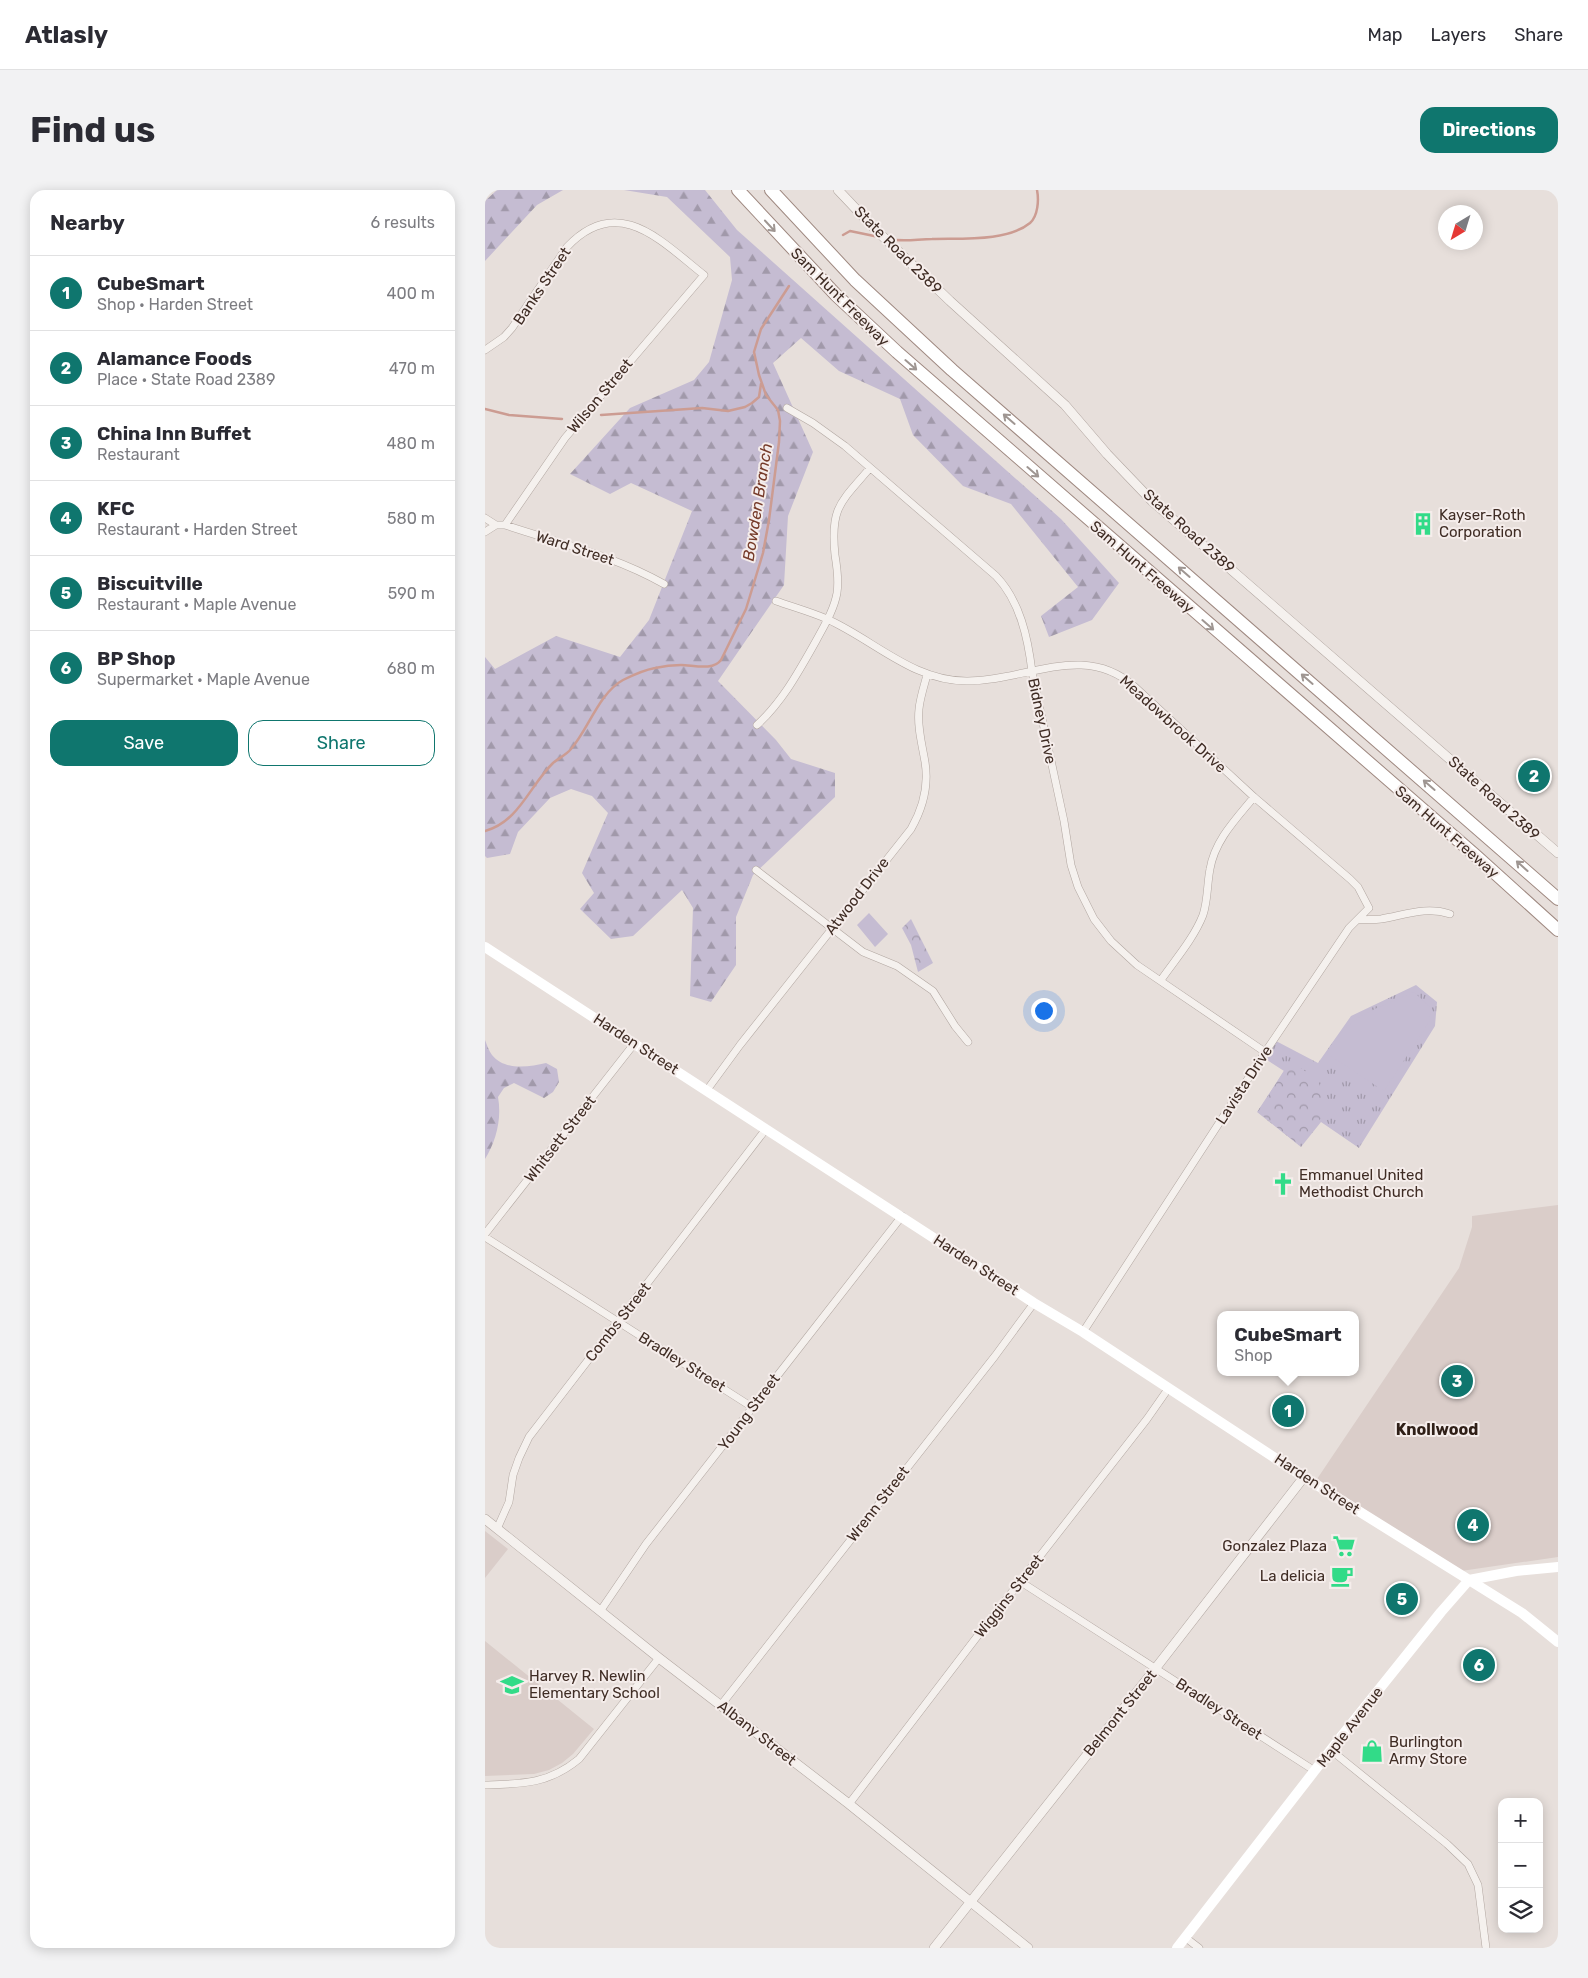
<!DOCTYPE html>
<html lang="en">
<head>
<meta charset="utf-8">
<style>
  body { margin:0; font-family:Rubik,sans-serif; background:#f2f2f3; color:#2b2b33 }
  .controls { position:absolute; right:15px; bottom:15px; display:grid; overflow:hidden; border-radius:10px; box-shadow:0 2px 12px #0003 }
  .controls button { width:45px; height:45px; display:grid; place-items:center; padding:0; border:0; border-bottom:1px solid #e1e1e2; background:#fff; color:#2b2b33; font:25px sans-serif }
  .compass { position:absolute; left:953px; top:15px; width:45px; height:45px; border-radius:50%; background:#fff; box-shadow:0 2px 12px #0003; rotate:218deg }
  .you { position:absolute; left:558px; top:820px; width:18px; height:18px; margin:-12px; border:4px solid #fff; border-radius:50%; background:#1a73e8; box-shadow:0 0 0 8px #1a73e833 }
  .badge { display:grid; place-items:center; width:32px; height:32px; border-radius:50%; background:#0f766e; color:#fff; font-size:16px; font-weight:700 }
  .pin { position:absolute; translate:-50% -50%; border:2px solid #fff; box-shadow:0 1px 5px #0006 }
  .popup { position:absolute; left:732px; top:1121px; width:142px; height:65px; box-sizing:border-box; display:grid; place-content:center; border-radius:10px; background:#fff; filter:drop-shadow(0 1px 4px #0005); font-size:16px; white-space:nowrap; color:#7c7c81 }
  .popup b { font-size:19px; color:#2b2b33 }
  .popup::after { content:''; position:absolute; left:50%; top:100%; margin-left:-10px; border:10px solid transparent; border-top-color:#fff }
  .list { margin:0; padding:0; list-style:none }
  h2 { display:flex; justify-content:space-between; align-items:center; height:65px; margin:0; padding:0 20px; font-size:21px }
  h2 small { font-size:16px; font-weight:400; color:#7c7c81 }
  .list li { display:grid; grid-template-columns:32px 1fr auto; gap:15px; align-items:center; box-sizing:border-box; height:75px; padding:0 20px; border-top:1px solid #e1e1e2 }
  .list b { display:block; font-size:19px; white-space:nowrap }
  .list p { margin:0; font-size:16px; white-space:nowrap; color:#7c7c81 }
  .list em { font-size:16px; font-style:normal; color:#7c7c81 }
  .actions { display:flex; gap:10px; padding:15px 20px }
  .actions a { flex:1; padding:11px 0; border:1px solid #0f766e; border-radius:15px; text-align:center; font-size:18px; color:#0f766e }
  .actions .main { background:#0f766e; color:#fff }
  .icon { flex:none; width:28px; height:28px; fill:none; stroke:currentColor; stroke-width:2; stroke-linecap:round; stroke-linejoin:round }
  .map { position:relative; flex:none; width:1073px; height:1758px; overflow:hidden; border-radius:15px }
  header { display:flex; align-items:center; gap:30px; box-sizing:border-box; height:70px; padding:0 25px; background:#fff; border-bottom:1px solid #e1e1e2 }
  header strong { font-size:24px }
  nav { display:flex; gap:28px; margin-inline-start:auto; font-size:18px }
  .intro { display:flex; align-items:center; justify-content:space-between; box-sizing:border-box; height:120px; padding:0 30px }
  h1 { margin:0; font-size:35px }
  .button { padding:12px 22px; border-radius:15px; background:#0f766e; color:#fff; font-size:18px; font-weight:700 }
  main { display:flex; gap:30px; padding:0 30px }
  aside { flex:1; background:#fff; border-radius:15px; box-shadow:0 2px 12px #0003 }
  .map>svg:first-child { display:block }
</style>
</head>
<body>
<header>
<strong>Atlasly</strong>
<nav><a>Map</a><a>Layers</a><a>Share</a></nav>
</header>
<div class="intro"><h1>Find us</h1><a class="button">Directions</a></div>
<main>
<aside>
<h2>Nearby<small>6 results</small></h2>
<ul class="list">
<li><span class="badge">1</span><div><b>CubeSmart</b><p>Shop · Harden Street</p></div><em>400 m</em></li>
<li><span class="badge">2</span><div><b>Alamance Foods</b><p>Place · State Road 2389</p></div><em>470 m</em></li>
<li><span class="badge">3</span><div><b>China Inn Buffet</b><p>Restaurant</p></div><em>480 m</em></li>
<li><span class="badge">4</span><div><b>KFC</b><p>Restaurant · Harden Street</p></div><em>580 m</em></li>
<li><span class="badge">5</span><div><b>Biscuitville</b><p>Restaurant · Maple Avenue</p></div><em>590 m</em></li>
<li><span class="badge">6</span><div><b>BP Shop</b><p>Supermarket · Maple Avenue</p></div><em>680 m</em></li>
</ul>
<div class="actions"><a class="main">Save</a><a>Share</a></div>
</aside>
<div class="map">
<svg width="1073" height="1758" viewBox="0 0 1073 1758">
  <defs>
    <pattern id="grass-tufts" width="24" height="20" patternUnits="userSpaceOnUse" patternTransform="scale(1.25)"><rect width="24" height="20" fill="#c5bcd2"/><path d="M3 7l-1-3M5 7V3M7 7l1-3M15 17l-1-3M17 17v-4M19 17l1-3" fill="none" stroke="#a199aa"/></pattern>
    <pattern id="forest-firs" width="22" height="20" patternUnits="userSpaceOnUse" patternTransform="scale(1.25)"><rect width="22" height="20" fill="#c5bcd2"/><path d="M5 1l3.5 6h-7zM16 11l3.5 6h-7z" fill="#a199aa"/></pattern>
    <pattern id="park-crowns" width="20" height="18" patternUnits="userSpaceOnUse" patternTransform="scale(1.25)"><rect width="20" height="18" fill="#c5bcd2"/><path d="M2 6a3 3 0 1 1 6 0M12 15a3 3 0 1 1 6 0" fill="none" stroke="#a199aa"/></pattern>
  </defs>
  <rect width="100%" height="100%" fill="#e7dfdb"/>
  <!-- built -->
  <path fill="#dacdc9" d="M1073,1015V1367L976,1381L832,1289L974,1078L987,1037V1026Z
    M0,1341L23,1359L0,1388Z
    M0,1451L109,1539L88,1564L77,1573L64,1580L49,1584L0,1586Z"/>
  <!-- grass -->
  <path fill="url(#grass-tufts)" d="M931,795L952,812L950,836L874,958L836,932L816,957L772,922L799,881L779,868L791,851L833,873L866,826Z"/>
  <!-- forest -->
  <path fill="url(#forest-firs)" d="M12,0H78L52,15L0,71V11Z
    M139,0H220L252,40L576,329L634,393L607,430L564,447L556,426L593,397L526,314L478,296L428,245L415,209L354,181L316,148L288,173L328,262L303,326L299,395L233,491L291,550L306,569L350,583V607L268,685L251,727V775L226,812L205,806L208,718L197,700L148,746L126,749L95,719L109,703L97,683L123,623L107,606L86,599L65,608L33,642L25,664L2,668L0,666V467L10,479L71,446L135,467L164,430L207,321L146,293L125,304L85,284L145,218L209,190L224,172L247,90L245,67L182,7Z
    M0,850C2,855 4,861 7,865C20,881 44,877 61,873L72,879L74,892L68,902L59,908L29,893L19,898L13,907C17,929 11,951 0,969Z"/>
  <!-- park -->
  <path fill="url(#park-crowns)" d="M426,729L448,773L433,782L426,755L417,738Z
    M805,871L833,890L839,909L837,927L814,955L773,922Z"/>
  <!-- garden -->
  <path fill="#c5bcd2" d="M384,723L403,744L390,757L372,735Z
    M929,802L946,818L944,832L899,901L841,863C863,825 891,819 929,802Z"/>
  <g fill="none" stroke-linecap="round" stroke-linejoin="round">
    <!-- stream -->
    <path stroke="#cc9c92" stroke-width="2.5" d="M358,45L365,41L394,47
      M405,49C418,52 433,49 447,49C475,48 522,52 545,33C553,26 554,10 552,0
      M0,219L24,225L77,229
      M116,225L217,218L243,221L260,217L267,213L274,207L276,194
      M0,641C34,632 45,595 68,573C74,568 81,565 86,559C103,540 114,503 138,490C148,485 159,480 170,478C179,476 188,475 196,475C208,475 228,481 236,470L261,419L278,363L284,330L294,252L295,231L293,220L281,205L274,185L269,162L276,139L304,96"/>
    <defs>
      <path id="minor" d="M0,160L19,147L27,138L82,57C133,3 176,51 219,85L80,248L20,335
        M302,218L328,233L360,256L511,386C535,411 543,448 547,482L579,631L586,675L593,697L609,729L626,751L652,775L780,862
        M0,328L11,335H20C74,353 130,366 179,394
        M0,342L11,335
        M291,411C308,417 326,422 342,429C389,450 429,492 483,491C542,491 599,451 650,497L769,607L865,689L873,697L884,718L872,730
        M272,535C298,511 314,481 331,451C339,436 349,420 352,403C354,390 352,377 350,365C345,317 356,312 385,278
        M271,680L378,762L412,776L448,801L470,836L483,852
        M676,790C690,770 709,748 718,725C723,710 722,694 725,679C730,650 751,629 769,607
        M222,900L255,855L426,639C438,618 444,596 440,572C437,554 432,537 434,519C435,508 439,496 442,485
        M0,1044L149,854
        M0,1047L267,1217
        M598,1142L783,858L864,738L872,730C880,729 888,730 896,729C920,725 941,716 965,724
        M12,1339L24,1312L28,1285L34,1268L44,1247L281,939
        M536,1392L830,1581
        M116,1420L161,1354L417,1026
        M236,1515L510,1166L549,1113
        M847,1561L962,1654L983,1674L993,1695L1001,1758
        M0,1595C37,1594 64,1594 94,1569L174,1468
        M364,1614L491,1448L662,1229L683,1199
        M701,1748L714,1758"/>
      <path id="tertiary" d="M353,0L390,39L465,111L580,215L622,264L667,311L1073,663
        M0,1329L174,1468L364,1614L543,1758
        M449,1758L670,1479L819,1287"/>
      <path id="motorway" d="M253,0L351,105L412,162L990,665L1073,740
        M286,0L370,90L467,180L1073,709"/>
    </defs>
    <!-- minor casing -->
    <use href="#minor" stroke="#b1a6a0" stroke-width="8"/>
    <!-- tertiary casing -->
    <use href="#tertiary" stroke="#b1a6a0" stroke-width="10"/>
    <!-- motorway casing -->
    <use href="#motorway" stroke="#9f8981" stroke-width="14"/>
    <!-- minor -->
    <use href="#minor" stroke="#f5f1ee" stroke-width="7"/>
    <!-- tertiary -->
    <use href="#tertiary" stroke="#f5f1ee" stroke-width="9"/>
    <!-- secondary -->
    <path stroke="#fff" stroke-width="10" d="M0,757L549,1113L598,1142L819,1287L1037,1423L1073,1452
      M692,1758L855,1548L956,1422L984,1390L1031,1381L1073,1377"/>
    <!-- motorway -->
    <use href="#motorway" stroke="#fff" stroke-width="12"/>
  </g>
  <!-- one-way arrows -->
  <defs><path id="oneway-shaft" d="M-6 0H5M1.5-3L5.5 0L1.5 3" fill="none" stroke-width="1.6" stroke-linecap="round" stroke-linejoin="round" transform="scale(1.25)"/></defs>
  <g stroke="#9f9692">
    <use href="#oneway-shaft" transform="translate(285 36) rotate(47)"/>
    <use href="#oneway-shaft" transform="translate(426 175) rotate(41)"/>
    <use href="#oneway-shaft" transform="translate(524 229) rotate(-139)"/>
    <use href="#oneway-shaft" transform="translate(548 282) rotate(41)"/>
    <use href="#oneway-shaft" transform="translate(699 382) rotate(-139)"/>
    <use href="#oneway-shaft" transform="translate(723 435) rotate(41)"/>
    <use href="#oneway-shaft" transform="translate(822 489) rotate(-139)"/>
    <use href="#oneway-shaft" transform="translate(944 595) rotate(-139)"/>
    <use href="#oneway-shaft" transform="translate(1037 676) rotate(-138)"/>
  </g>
  <!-- icons -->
  <defs>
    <symbol id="building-bare" viewBox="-9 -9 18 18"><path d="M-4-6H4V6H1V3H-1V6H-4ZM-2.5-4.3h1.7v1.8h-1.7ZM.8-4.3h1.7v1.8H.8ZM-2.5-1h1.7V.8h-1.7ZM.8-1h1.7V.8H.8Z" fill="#32db88" stroke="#f5edeb" stroke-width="2.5" paint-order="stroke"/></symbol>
    <symbol id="church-bare" viewBox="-9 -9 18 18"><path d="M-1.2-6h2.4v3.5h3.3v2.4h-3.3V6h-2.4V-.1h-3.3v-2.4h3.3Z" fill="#32db88" stroke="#f5edeb" stroke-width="2.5" paint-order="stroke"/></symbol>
    <symbol id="supermarket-bare" viewBox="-9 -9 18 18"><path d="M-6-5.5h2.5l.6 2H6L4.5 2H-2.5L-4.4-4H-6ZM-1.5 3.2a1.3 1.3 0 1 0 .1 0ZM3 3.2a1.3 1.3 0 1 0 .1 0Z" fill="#32db88" stroke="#f5edeb" stroke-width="2.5" paint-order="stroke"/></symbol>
    <symbol id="cafe-bare" viewBox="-9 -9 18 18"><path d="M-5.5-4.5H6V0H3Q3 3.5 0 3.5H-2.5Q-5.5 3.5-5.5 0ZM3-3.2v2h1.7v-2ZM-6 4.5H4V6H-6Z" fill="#32db88" stroke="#f5edeb" stroke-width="2.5" paint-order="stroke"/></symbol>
    <symbol id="school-bare" viewBox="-9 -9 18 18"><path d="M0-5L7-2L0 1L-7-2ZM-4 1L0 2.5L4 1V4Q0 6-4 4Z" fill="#32db88" stroke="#f5edeb" stroke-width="2.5" paint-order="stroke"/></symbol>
    <symbol id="shop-bare" viewBox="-9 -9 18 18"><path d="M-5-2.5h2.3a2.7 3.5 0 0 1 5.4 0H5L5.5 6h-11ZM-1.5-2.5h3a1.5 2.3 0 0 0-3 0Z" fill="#32db88" stroke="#f5edeb" stroke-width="2.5" paint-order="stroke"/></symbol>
  </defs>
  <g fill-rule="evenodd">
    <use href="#building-bare" x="922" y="318" width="32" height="32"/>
    <use href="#church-bare" x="782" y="978" width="32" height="32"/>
    <use href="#supermarket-bare" x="843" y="1340" width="32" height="32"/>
    <use href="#cafe-bare" x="841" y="1370" width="32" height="32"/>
    <use href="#school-bare" x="11" y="1479" width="32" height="32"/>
    <use href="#shop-bare" x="871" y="1545" width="32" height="32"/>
  </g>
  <g text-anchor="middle" stroke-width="4" stroke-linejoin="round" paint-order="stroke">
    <!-- street labels -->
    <g font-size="15" fill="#3f2c24" stroke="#f5edeb">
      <text transform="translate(413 60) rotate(45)" y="5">State Road 2389</text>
      <text transform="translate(57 96) rotate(-56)" y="5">Banks Street</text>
      <text transform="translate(355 107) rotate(45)" y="5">Sam Hunt Freeway</text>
      <text transform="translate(115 206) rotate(-50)" y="5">Wilson Street</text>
      <text transform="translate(704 341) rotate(42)" y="5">State Road 2389</text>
      <text transform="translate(90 358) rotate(18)" y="5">Ward Street</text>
      <text transform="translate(657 377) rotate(41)" y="5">Sam Hunt Freeway</text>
      <text transform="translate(557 531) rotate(78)" y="5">Bidney Drive</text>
      <text transform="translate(688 534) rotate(42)" y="5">Meadowbrook Drive</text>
      <text transform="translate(1009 608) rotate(42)" y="5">State Road 2389</text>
      <text transform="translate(962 642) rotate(41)" y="5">Sam Hunt Freeway</text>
      <text transform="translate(372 706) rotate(-52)" y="5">Atwood Drive</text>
      <text transform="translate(151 854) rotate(33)" y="5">Harden Street</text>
      <text transform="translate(759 895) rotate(-57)" y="5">Lavista Drive</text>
      <text transform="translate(75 949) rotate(-52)" y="5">Whitsett Street</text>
      <text transform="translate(491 1075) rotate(33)" y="5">Harden Street</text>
      <text transform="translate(133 1132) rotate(-52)" y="5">Combs Street</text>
      <text transform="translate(197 1172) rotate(32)" y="5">Bradley Street</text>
      <text transform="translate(264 1222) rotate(-53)" y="5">Young Street</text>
      <text transform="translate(832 1294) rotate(33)" y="5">Harden Street</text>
      <text transform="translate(393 1314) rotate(-52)" y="5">Wrenn Street</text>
      <text transform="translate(524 1406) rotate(-52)" y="5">Wiggins Street</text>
      <text transform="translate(734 1519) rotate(33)" y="5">Bradley Street</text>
      <text transform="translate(635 1523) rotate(-51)" y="5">Belmont Street</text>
      <text transform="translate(865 1537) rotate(-52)" y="5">Maple Avenue</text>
      <text transform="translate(272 1543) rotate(38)" y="5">Albany Street</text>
    </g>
    <!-- poi labels -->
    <g font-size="15" fill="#3f2c24" stroke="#f5edeb" text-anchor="start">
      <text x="954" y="330">Kayser-Roth<tspan x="954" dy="17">Corporation</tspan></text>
      <text x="814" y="990">Emmanuel United<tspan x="814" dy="17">Methodist Church</tspan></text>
      <text x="842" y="1361" text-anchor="end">Gonzalez Plaza</text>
      <text x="840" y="1391" text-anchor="end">La delicia</text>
      <text x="44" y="1491">Harvey R. Newlin<tspan x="44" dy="17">Elementary School</tspan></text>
      <text x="904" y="1557">Burlington<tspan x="904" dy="17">Army Store</tspan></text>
    </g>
    <!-- water labels -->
    <g font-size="16" font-style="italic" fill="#763b2a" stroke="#f5edeb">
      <text transform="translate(272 312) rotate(-81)" y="6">Bowden Branch</text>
    </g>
    <!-- neighbourhood labels -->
    <g font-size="16" font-weight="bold" fill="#2f1f17" stroke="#f5edeb">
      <text x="952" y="1245">Knollwood</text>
    </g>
  </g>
</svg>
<div class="controls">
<button>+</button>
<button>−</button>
<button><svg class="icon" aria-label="layers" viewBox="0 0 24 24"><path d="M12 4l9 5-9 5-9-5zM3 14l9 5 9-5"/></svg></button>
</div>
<svg class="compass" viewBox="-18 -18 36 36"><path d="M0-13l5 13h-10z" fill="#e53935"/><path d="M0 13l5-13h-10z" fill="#7c7c81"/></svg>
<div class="you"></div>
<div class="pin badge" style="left:803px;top:1221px">1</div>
<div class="popup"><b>CubeSmart</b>Shop</div>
<div class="pin badge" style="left:1049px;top:586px">2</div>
<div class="pin badge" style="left:972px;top:1191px">3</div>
<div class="pin badge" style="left:988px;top:1335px">4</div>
<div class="pin badge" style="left:917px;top:1409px">5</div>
<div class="pin badge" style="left:994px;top:1475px">6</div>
</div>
</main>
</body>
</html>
